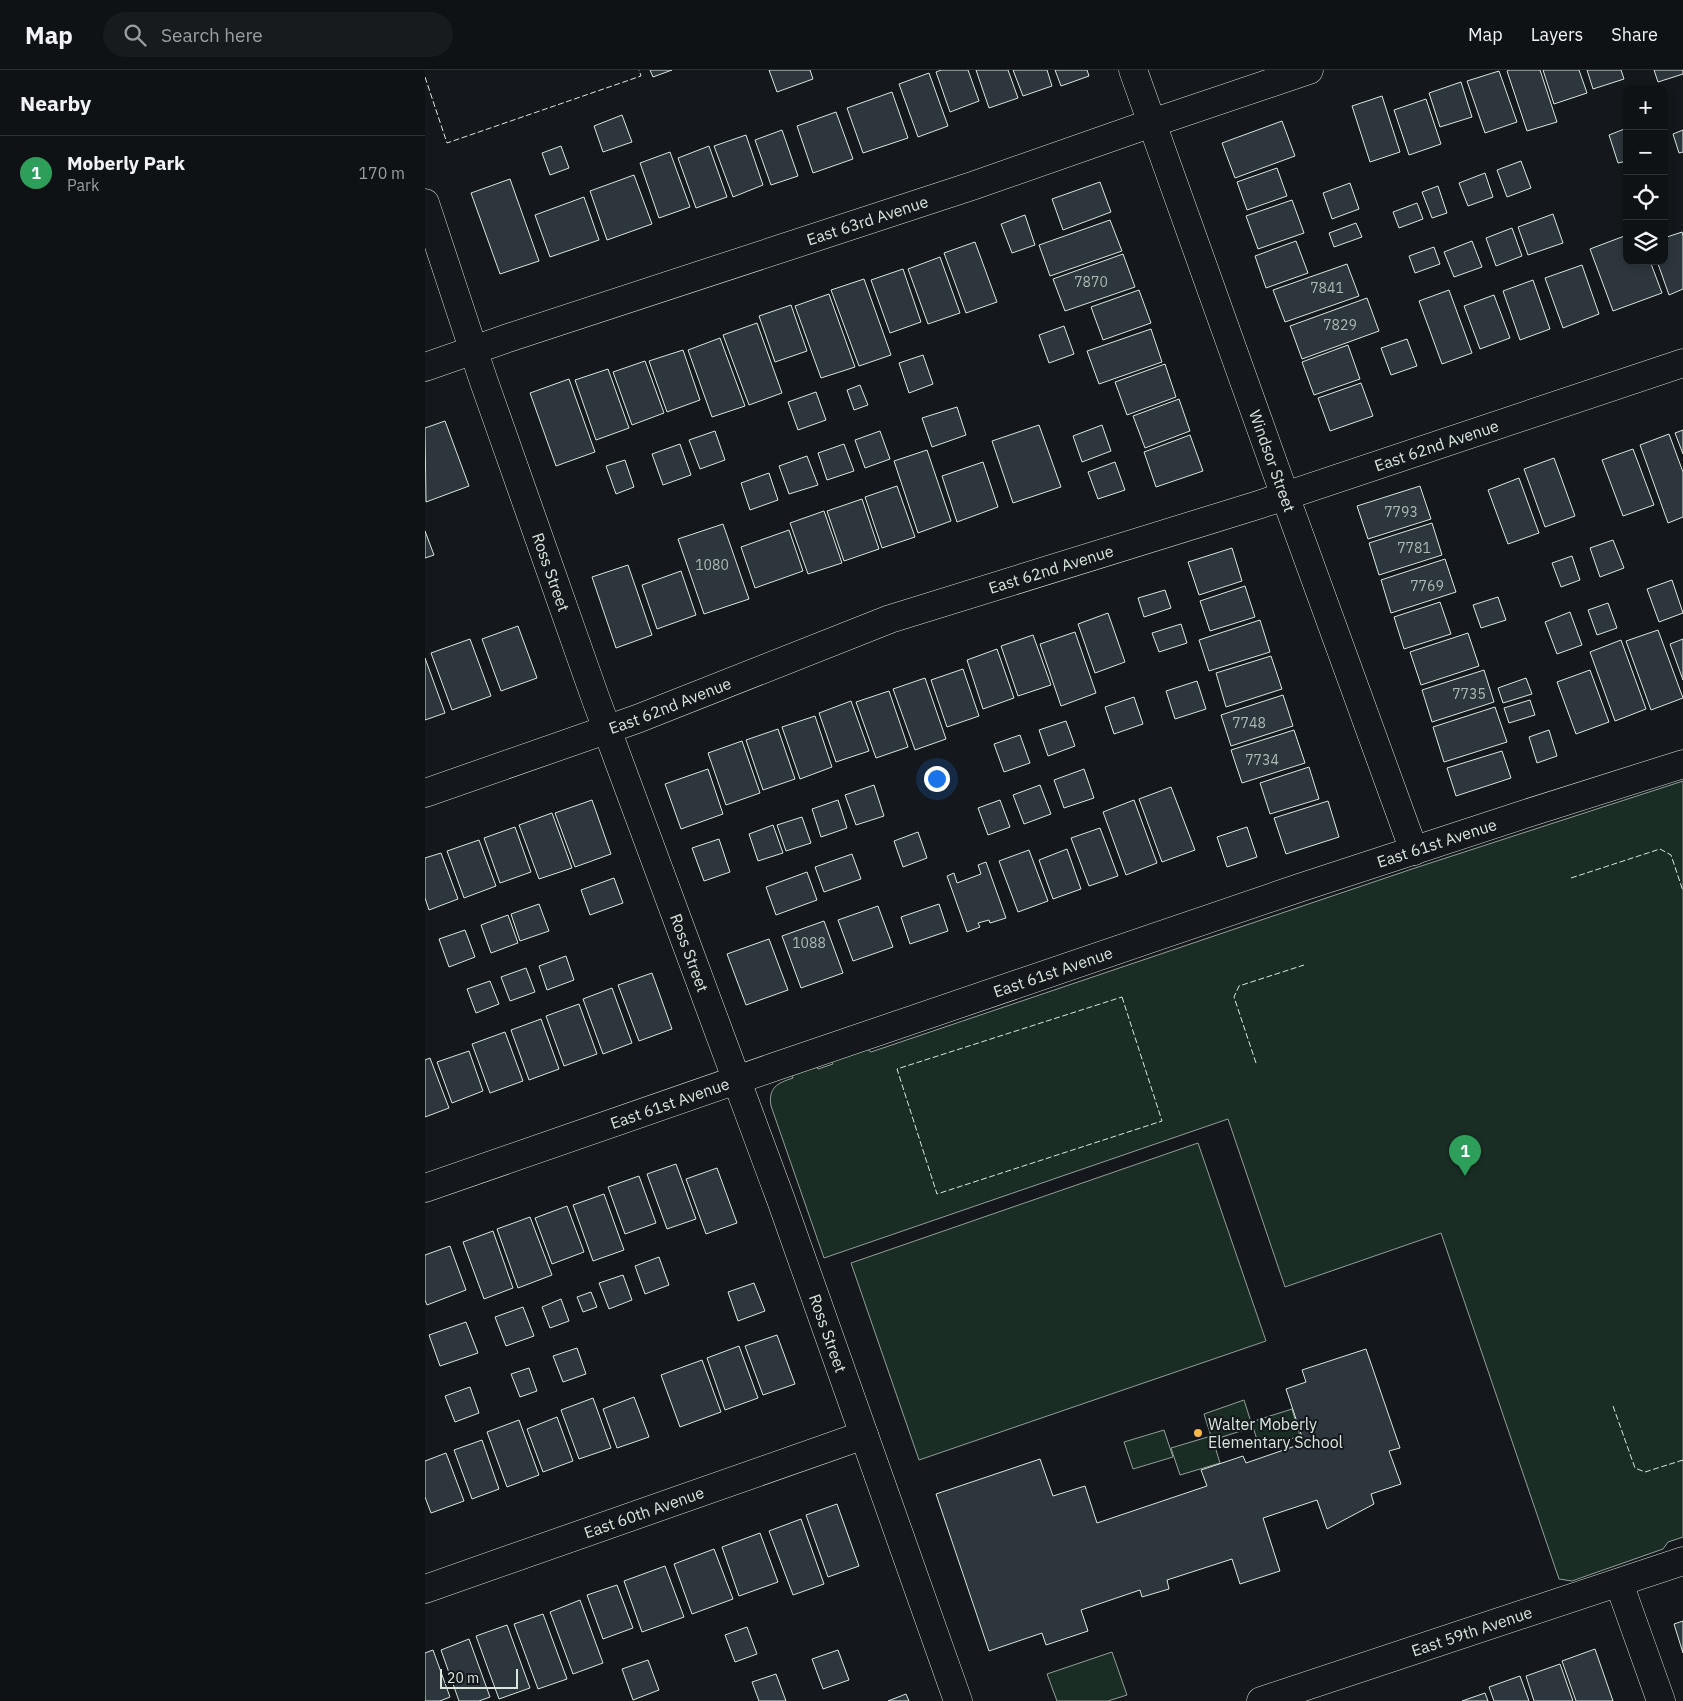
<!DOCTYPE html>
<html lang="en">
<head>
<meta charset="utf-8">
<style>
  body { margin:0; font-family:"IBM Plex Sans",sans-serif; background:#181b1e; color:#f1f3f6 }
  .controls { position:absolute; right:15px; top:15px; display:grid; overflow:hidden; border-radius:10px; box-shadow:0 2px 8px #0003 }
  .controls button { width:45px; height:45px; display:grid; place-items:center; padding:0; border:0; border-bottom:1px solid #2f3234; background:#0f1215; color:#f1f3f6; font:25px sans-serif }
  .scale { position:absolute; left:15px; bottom:12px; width:78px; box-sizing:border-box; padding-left:5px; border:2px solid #d8e6dc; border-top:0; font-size:14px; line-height:18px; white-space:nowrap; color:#d8e6dc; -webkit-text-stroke:4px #14181c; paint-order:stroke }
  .you { position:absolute; left:511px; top:708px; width:18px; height:18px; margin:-12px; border:4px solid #fff; border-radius:50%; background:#1a73e8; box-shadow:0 0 0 8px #1a73e833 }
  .badge { display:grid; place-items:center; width:32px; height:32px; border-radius:50%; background:#8c9099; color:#fff; font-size:16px; font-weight:700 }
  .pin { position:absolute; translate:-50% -41px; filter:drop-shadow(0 1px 2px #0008) }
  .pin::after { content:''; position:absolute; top:26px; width:18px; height:15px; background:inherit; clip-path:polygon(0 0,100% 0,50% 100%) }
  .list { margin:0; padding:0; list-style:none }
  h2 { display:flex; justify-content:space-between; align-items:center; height:65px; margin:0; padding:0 20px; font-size:21px }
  h2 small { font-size:16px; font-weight:400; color:#9b9ea0 }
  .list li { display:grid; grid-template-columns:32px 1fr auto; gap:15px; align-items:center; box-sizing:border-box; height:75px; padding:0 20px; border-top:1px solid #2f3234 }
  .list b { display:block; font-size:19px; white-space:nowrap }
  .list p { margin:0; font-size:16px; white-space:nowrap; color:#9b9ea0 }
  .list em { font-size:16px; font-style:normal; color:#9b9ea0 }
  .icon { flex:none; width:28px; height:28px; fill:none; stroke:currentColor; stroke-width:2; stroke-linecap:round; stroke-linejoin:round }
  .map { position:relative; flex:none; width:1258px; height:1631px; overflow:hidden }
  header { display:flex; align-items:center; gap:30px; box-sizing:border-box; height:70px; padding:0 25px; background:#0f1215; border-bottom:1px solid #2f3234 }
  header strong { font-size:24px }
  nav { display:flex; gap:28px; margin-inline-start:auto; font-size:18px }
  .search { width:350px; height:45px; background:#181b1e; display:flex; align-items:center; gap:12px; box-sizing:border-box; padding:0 18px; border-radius:28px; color:#9b9ea0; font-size:19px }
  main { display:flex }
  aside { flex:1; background:#0f1215 }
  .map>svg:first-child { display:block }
</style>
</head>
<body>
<header>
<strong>Map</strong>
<div class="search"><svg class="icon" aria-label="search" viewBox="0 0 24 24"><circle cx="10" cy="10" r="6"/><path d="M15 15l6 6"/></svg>Search here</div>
<nav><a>Map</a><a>Layers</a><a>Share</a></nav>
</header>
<main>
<aside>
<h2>Nearby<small></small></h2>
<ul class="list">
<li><span class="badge" style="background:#2e9e5b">1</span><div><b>Moberly Park</b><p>Park</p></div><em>170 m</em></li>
</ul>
</aside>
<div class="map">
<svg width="1258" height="1631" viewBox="0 0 1258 1631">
  <rect width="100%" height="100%" fill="#14181c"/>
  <!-- green -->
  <path fill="#1a2d24" stroke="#939e99" d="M1258,711V1467L1243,1472L1238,1479L1147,1511L1134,1509L1016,1163L860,1217L803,1049L399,1188L346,1036C343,1018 352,1013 368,1008L366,1004L392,997L393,999L408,994L406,991L438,976L446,982L990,798Z
    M773,1073L841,1271L494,1390L426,1193Z
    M819,1330L826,1352L867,1339L875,1366L835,1379L828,1357L788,1370L795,1393L755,1405L746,1378L786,1366L779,1344Z
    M739,1360L748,1387L708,1399L699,1372Z
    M687,1582L702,1625L683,1631H632L622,1604Z"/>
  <!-- building -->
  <path fill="#2c363c" stroke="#d8e6dc" d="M225,0H247L228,7Z
    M344,0H385L388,9L352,22Z
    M516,0H543L554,31L525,42L511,2Z
    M551,0H583L593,28L564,38Z
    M588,0H622L627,16L598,26Z
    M630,0H662L664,6L636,16Z
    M1084,0H1115L1132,52L1102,61L1082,1Z
    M1118,0H1154L1162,23L1129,34Z
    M1162,0H1196L1199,9L1168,19Z
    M1229,0H1258V4L1233,12Z
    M1074,1L1092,52L1060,63L1042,11Z
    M504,3L523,56L493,67L474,14Z
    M1036,12L1047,47L1015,57L1004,23Z
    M467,22L483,68L438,83L422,38Z
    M957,26L975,82L945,92L927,36Z
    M1001,29L1016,74L984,85L969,40Z
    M411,42L428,89L388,103L372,56Z
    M197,45L207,72L178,82L169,56Z
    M857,51L870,86L810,108L797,73Z
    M1202,58V91L1193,93L1184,65Z
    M357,60L373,106L346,115L330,70Z
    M1258,60V82L1254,83L1248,64Z
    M321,65L338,115L308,127L289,76Z
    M136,76L144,98L125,105L117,83Z
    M284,76L302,127L271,138L253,88Z
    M245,82L265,137L234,148L215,93Z
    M1096,91L1106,118L1082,127L1072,100Z
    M852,98L862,126L822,140L812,112Z
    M1060,103L1068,127L1043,136L1034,113Z
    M209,105L227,154L182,170L165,121Z
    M85,109L114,191L75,204L46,123Z
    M675,112L686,142L638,160L627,129Z
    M925,113L934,139L907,149L898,123Z
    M1013,116L1022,143L1007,148L997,122Z
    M159,127L174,170L125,187L110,145Z
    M867,130L879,163L833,179L821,146Z
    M992,133L998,149L974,158L968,142Z
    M1128,144L1138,173L1103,185L1093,157Z
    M600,145L610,175L587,183L576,154Z
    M685,150L697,181L625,206L614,175Z
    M931,153L937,167L909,177L904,163Z
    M1087,158L1097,186L1071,196L1061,168Z
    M1257,162L1258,166V219L1244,225L1232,191H1239V168Z
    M1202,165V191H1225L1237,223L1188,241L1165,179Z
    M871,171L883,203L841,218L830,186Z
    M1047,171L1057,197L1029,207L1019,182Z
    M550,172L572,232L541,243L519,183Z
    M1009,177L1015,194L990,203L984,186Z
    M698,184L710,217L640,241L628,209Z
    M515,187L535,243L503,254L483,199Z
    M922,194L934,226L860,252L848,220Z
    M1157,195L1174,244L1138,258L1120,208Z
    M478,199L496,252L465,263L446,210Z
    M439,209L466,285L434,296L406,220Z
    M1108,210L1125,259L1095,270L1078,221Z
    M714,220L726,253L678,270L666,237Z
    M1024,220L1047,283L1017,294L994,231Z
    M404,224L430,297L396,308L370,236Z
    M1069,225L1085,268L1055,279L1039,236Z
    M942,228L954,261L877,289L865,256Z
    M366,235L382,281L350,292L334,246Z
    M332,253L357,323L324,335L298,265Z
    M639,256L649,284L624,293L614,265Z
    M726,259L737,292L674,314L662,281Z
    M295,268L320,336L287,347L263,280Z
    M982,269L992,296L966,305L956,278Z
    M923,275L935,309L889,325L877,292Z
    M258,280L275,330L242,342L224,291Z
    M498,285L508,314L484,323L474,293Z
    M220,291L239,343L207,355L188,302Z
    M740,294L751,327L702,345L690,312Z
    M183,299L204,358L171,370L150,310Z
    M144,309L170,382L131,396L105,323Z
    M936,313L948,346L905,361L893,328Z
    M435,315L443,335L429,340L422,320Z
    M391,322L401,350L373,360L363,332Z
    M754,329L765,361L720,378L708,346Z
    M532,337L541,365L507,377L497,348Z
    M20,351L44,416L1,432L0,358Z
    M614,355L636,417L588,433L567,371Z
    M677,355L686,381L657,392L648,366Z
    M1258,360V384L1250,363Z
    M290,361L300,390L275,399L264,370Z
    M455,361L465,389L440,398L430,370Z
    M1244,364L1258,402V447L1243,453L1215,375Z
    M765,365L778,401L731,417L719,382Z
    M255,374L266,405L238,415L227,384Z
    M419,374L429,401L402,410L393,383Z
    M1208,379L1229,435L1198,446L1177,390Z
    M502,380L526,451L493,463L469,391Z
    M382,386L393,415L364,424L354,396Z
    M1129,388L1150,446L1120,457L1099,399Z
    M200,390L209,417L191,424L181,396Z
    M558,392L573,437L532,452L517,406Z
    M690,392L700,420L673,429L663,402Z
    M344,403L353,430L325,440L316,413Z
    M1094,408L1114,463L1083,474L1063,420Z
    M472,416L490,467L457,478L440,427Z
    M995,416L1006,449L943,469L932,436Z
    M437,429L454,479L419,491L402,441Z
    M399,441L417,493L383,504L365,453Z
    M1007,453L1017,485L954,505L944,473Z
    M298,454L324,529L279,544L253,469Z
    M364,460L378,501L330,518L316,477Z
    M0,461L9,485L0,488Z
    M1188,470L1199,498L1175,507L1165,478Z
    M807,478L817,511L774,525L763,492Z
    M1147,486L1155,510L1136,517L1127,493Z
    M1020,489L1031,522L966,543L956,510Z
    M203,495L227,565L191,578L167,507Z
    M256,501L271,545L232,559L217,515Z
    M1247,510L1258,543L1234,552L1222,519Z
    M820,516L830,547L785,561L775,531Z
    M740,520L746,538L719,547L713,528Z
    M1073,527L1081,550L1056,558L1048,535Z
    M1015,532L1026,564L979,579L969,547Z
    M1183,533L1192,558L1172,565L1163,540Z
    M1145,542L1157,575L1132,584L1120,552Z
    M683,543L700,592L670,603L653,554Z
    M835,550L845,582L784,601L774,570Z
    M756,554L762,573L734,582L727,563Z
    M93,556L112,608L76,621L57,569Z
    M1233,560L1258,628L1226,640L1201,571Z
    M650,562L671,623L636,636L615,574Z
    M1043,563L1054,596L996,615L985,582Z
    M608,565L626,615L593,626L576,576Z
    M45,569L66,626L27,640L6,583Z
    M1258,569V610L1245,574Z
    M1196,570L1221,639L1190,651L1165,582Z
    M572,579L589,628L558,639L542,590Z
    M846,586L857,619L801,637L791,603Z
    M0,588L20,643L0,650Z
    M538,599L554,646L522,657L506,610Z
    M1059,600L1069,632L1007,652L997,620Z
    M1165,600L1184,652L1151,664L1132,612Z
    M500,608L521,669L490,680L468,619Z
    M1101,608L1107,624L1078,633L1073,618Z
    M772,611L781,639L750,649L741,621Z
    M464,621L483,677L451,688L431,632Z
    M858,625L868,656L806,676L796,645Z
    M709,627L718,654L689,664L680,637Z
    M1105,630L1110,645L1084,653L1079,638Z
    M426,631L444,681L411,692L394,643Z
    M1070,637L1082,672L1019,692L1008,657Z
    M390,646L407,697L375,709L357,657Z
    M641,651L650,676L623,686L614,660Z
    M353,659L370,709L338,720L321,670Z
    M869,660L880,693L817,713L806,680Z
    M1124,660L1132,686L1112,693L1104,667Z
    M595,665L605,693L579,702L569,674Z
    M317,671L335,723L301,735L283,683Z
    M1077,681L1086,708L1031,726L1022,698Z
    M884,697L894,729L845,744L835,713Z
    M283,699L298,744L256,759L240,714Z
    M659,699L669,728L639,738L629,710Z
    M449,715L459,746L431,755L420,725Z
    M615,715L626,744L599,754L588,725Z
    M746,717L770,780L737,792L714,729Z
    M167,730L186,784L150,797L130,743Z
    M413,730L422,758L396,767L387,739Z
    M575,730L585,757L563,765L553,738Z
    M709,730L732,793L701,805L678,742Z
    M903,731L914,767L861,784L849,748Z
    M127,743L147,798L114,809L94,755Z
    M377,747L386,773L361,781L352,755Z
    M348,755L358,783L333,791L324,764Z
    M90,757L106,802L75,813L59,768Z
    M822,757L832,787L802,797L792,767Z
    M675,758L693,806L664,816L646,768Z
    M493,762L502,788L478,797L469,771Z
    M294,769L305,802L279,811L267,778Z
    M54,770L71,816L39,828L22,781Z
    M642,779L656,819L628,829L614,790Z
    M604,780L623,831L593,842L574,791Z
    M16,783L33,829L4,840L0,828V788Z
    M427,784L436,809L399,822L390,797Z
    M561,792L581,848L565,853L564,850L553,853L555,857L542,862L522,806L529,803L532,813L556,804L553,795Z
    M382,802L392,830L351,845L341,817Z
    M189,808L198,833L165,845L156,820Z
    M114,834L124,861L95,871L86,844Z
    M514,834L523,861L485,874L476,847Z
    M453,836L468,877L428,891L413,850Z
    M83,845L93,873L66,883L56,855Z
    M399,851L418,903L376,918L357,866Z
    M40,860L50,887L24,897L14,869Z
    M344,869L363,920L321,935L302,884Z
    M141,886L149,910L122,920L114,896Z
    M101,898L110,922L85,931L76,907Z
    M227,903L247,959L214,971L193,915Z
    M65,911L74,934L51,943L42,919Z
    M187,918L207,973L178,984L158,929Z
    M154,934L172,984L139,996L121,946Z
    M116,949L134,999L104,1010L86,960Z
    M80,962L98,1011L65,1023L47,974Z
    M44,981L58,1021L27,1033L12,992Z
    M5,988L24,1038L0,1047V990Z
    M251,1094L271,1149L242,1159L222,1104Z
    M292,1098L312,1153L281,1164L261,1109Z
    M214,1106L231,1153L200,1164L183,1117Z
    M179,1124L199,1180L168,1191L148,1135Z
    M142,1136L159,1182L127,1194L110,1148Z
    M105,1147L127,1205L93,1218L72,1159Z
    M68,1161L88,1218L59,1229L38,1172Z
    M25,1176L41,1220L2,1235L0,1230V1185Z
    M234,1187L244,1215L220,1224L210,1196Z
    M198,1205L207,1230L184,1239L174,1213Z
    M329,1213L340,1241L313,1251L303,1222Z
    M166,1222L172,1237L158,1242L152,1227Z
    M136,1229L144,1251L125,1258L117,1237Z
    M98,1237L109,1266L81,1276L70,1247Z
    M41,1252L53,1283L15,1296L4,1265Z
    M352,1265L370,1314L338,1325L320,1276Z
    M314,1276L333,1328L300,1340L282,1288Z
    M152,1278L161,1304L138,1312L128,1286Z
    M941,1279L975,1378L964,1381L976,1414L946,1424L949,1434L902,1459L892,1430L838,1448L855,1501L815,1514L807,1489L742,1510L744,1519L717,1527L715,1520L656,1540L663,1561L621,1575L617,1563L564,1581L511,1424L615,1389L628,1426L660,1416L672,1453L782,1416L776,1400L818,1386L821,1393L879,1373L861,1319L881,1312L877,1300Z
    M277,1290L296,1342L255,1357L236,1305Z
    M104,1298L112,1321L95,1327L86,1304Z
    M45,1317L54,1343L30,1352L20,1326Z
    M209,1327L224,1367L192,1378L178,1339Z
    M168,1328L186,1378L154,1389L136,1340Z
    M132,1347L148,1391L118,1402L102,1359Z
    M94,1350L114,1405L82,1417L62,1362Z
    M57,1370L74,1419L47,1429L29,1380Z
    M21,1383L39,1431L6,1443L0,1427V1391Z
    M412,1434L434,1496L403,1507L381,1445Z
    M376,1449L399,1514L368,1525L344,1461Z
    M335,1463L353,1512L314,1526L297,1477Z
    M289,1479L308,1529L267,1544L249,1494Z
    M240,1496L259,1547L217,1562L199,1511Z
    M192,1515L208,1558L178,1569L162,1525Z
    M155,1530L178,1593L148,1604L125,1542Z
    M118,1544L142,1609L113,1619L89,1554Z
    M1258,1551V1583L1249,1554Z
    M82,1555L105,1618L74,1629L51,1566Z
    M322,1557L332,1584L310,1592L300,1565Z
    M44,1569L65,1627L54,1631H34L16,1580Z
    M1170,1579L1188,1631H1151L1137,1591Z
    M8,1580L25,1627L15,1631H0V1583Z
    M413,1580L424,1610L398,1619L387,1589Z
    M223,1590L234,1620L208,1630L197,1599Z
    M1135,1594L1148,1631H1109L1101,1606Z
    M351,1604L361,1631H334L327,1612Z
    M1095,1606L1104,1631H1069L1064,1617Z
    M1060,1623L1063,1631H1037Z
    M481,1624L484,1631H463Z"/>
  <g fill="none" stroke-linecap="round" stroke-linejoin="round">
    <defs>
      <g id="minor">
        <path id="s1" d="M708,0L850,398L989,781"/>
        <path id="s2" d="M0,133L58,309L170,627L356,1130L533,1631"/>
        <path id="s3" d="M0,297L83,268L547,116L727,53L884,0"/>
        <path id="s4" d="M0,723L212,649L465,549L833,435L1258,293"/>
        <path id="s5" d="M0,1118L349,997L874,818L1100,744L1258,694"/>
        <path d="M1194,1513L1236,1631"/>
        <path id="s6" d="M0,1519L439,1365"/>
        <path id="s7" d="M836,1631L1258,1491"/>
      </g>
    </defs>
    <!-- minor casing -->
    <use href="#minor" stroke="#d8e6dc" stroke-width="29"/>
    <!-- minor -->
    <use href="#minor" stroke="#14181c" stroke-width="28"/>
    <!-- fence -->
    <path stroke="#d8e6dc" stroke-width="1" stroke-dasharray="6 2.5" stroke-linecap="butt" d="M0,7L22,73L216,6L214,0
      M1146,808L1235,779L1246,785L1258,821
      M697,927L737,1051L512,1124L472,999Z
      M831,993L809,927L814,916L879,895
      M1188,1336L1210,1398L1220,1402L1258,1390"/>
  </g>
  <!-- markers -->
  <circle fill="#ffb74d" stroke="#14181c" stroke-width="2" cx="773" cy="1363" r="5"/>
  <g text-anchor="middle" stroke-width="4" stroke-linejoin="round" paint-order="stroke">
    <!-- number labels -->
    <g font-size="14" fill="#adbab4">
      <text x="666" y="217">7870</text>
      <text x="902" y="223">7841</text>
      <text x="915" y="260">7829</text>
      <text x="976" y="447">7793</text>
      <text x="989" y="483">7781</text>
      <text x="287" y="500">1080</text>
      <text x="1002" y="521">7769</text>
      <text x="1044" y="629">7735</text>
      <text x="824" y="658">7748</text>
      <text x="837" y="695">7734</text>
      <text x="384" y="878">1088</text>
    </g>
    <!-- street labels -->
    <g font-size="16" fill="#d8e6dc" stroke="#14181c">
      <text dy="6" stroke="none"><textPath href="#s3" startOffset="466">East 63rd Avenue</textPath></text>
      <text dy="6" stroke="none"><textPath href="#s4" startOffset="1070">East 62nd Avenue</textPath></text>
      <text dy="6" stroke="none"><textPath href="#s1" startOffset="415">Windsor Street</textPath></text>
      <text dy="6" stroke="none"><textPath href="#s4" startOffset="665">East 62nd Avenue</textPath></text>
      <text dy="6" stroke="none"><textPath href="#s2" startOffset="390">Ross Street</textPath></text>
      <text dy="6" stroke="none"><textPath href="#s4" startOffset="260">East 62nd Avenue</textPath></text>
      <text dy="6" stroke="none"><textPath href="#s5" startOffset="1069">East 61st Avenue</textPath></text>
      <text dy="6" stroke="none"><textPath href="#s2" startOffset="795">Ross Street</textPath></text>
      <text dy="6" stroke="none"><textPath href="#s5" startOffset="664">East 61st Avenue</textPath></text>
      <text dy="6" stroke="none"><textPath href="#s5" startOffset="259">East 61st Avenue</textPath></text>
      <text dy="6" stroke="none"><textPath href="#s2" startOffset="1200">Ross Street</textPath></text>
      <text dy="6" stroke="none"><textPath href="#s6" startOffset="232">East 60th Avenue</textPath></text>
      <text dy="6" stroke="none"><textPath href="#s7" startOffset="222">East 59th Avenue</textPath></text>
    </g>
    <!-- poi labels -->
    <g font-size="16" fill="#d8e6dc" stroke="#14181c" text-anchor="start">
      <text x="783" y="1360">Walter Moberly<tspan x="783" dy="18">Elementary School</tspan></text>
    </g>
  </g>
</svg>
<div class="controls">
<button>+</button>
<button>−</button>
<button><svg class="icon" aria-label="locate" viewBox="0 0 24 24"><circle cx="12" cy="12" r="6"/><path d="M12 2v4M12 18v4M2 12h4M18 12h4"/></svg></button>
<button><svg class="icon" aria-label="layers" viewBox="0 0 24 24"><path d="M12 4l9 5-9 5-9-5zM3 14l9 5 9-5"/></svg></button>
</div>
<div class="scale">20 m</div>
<div class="you"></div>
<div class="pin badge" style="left:1040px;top:1106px;background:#2e9e5b">1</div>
</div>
</main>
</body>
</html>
